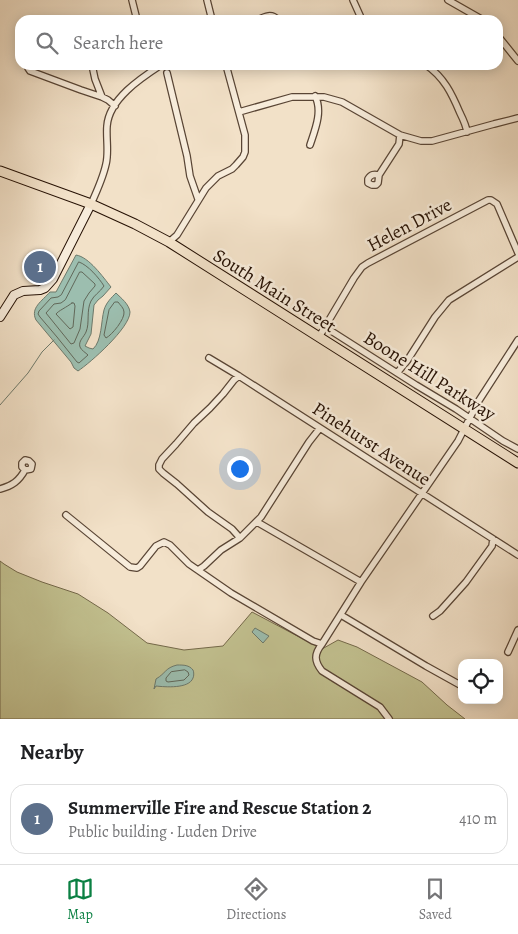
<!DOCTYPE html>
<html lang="en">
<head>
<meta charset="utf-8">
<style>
  body { margin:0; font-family:Alegreya,serif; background:#f6f6f6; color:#202124 }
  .controls { position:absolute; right:15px; bottom:15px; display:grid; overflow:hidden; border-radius:10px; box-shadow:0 2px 12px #0003 }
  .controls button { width:45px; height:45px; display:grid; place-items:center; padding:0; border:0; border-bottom:1px solid #e0e0e0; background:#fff; color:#202124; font:25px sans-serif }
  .you { position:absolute; left:239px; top:468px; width:18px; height:18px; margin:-12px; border:4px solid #fff; border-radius:50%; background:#1a73e8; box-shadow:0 0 0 8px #1a73e833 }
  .badge { display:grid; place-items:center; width:32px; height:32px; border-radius:50%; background:#0b8043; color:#fff; font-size:16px; font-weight:700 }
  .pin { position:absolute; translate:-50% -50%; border:2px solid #fff; box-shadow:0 1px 5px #0006 }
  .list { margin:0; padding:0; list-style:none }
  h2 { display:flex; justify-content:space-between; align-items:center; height:65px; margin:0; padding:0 20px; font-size:21px }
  h2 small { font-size:16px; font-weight:400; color:#757577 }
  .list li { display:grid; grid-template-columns:32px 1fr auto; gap:15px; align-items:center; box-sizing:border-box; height:70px; margin:0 10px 10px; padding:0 10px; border:1px solid #e0e0e0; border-radius:15px }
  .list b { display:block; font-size:19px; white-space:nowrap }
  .list p { margin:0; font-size:16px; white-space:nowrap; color:#757577 }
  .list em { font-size:16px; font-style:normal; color:#757577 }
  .icon { flex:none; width:28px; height:28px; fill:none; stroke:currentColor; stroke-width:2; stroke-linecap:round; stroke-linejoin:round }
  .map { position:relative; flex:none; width:518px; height:719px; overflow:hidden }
  .search { position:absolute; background:#fff; box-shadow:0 2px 12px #0003; left:15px; right:15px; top:15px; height:55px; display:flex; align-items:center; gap:12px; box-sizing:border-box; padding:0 18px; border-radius:15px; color:#757577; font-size:19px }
  .sheet { height:145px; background:#fff }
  nav { display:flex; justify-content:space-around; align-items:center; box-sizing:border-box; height:70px; border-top:1px solid #e0e0e0; background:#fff; font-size:14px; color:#757577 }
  nav a { display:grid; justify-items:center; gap:2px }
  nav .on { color:#0b8043 }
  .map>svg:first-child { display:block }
</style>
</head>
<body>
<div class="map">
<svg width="518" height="719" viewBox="0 0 518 719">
  <rect width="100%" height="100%" fill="#f2e1c8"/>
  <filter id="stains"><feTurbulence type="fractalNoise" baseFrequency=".004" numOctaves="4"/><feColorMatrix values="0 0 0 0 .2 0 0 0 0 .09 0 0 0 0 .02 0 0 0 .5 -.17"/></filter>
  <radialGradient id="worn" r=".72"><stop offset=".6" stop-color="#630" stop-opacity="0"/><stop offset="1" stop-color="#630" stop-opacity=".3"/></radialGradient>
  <!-- green -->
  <path fill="#c2c190" stroke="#74694a" d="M0,561L4,564L17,572L42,582L78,594L108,613L147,643L184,650L223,646L252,612L322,649L338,640L357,647L422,682L447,705L465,719H0Z"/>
  <!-- water -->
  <path fill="#9cbeaf" stroke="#6d796b" d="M76,255C89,257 103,277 111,287L103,296L98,300L94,305L91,334L85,346L89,348L93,349C102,341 101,321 104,310C106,303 111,298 116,293C121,298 129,304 130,312C130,328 90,363 78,371L74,368L71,362L36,320C30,308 42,301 50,292H56Z
    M255,628L269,636L263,643L252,632Z
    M177,665C184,665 189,665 193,670C194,672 194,676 193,678C189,689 165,687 156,686L154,689L156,679C166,673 165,668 177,665Z"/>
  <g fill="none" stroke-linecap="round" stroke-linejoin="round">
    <!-- shore -->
    <path stroke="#61685a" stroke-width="1" d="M79,262C88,265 99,278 104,286C100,292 94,295 91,301C86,311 90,323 86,332C84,337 78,341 80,347C81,350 86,353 88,355L79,363L77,362L57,337L40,317L38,314L39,311L51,298L58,297L61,295Z
      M80,272H82L95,284V286L89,293L84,301L80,329L74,343L71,344L46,313L54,304L61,303L65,300Z
      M115,302H118C120,305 124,308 124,312C125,319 112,335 106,338L104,335L109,310Z
      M72,303H74L75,306L73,327L70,329L56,314C58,311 67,307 72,303Z
      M185,670L188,672L189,675L184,680L168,682L166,681V678L171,672Z"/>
    <!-- stream -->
    <path stroke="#6d796b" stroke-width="1" d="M0,405L28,373L42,352L54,340"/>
    <defs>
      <path id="street" d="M132,0L137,20
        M207,0L212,20
        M353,0L362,20
        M448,0L483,20
        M258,20C265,16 272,13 278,20
        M498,36L518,61
        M27,65L28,68L30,71L81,90L102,97L95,79L92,65
        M426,65C444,77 452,94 460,113C463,119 466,125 467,132
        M167,73L187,156L190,176L198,199
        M102,97L108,100L115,106
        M239,112L292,97H324L342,102L400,135L421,141H432L494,124L518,118
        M310,145C315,130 323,111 315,96
        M379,175L378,183L376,185H372L368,183V179C371,174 374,174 379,175L399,144L400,135
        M91,204C97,191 103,178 106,164C109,152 106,139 107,126C109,99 141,78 161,65
        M169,242L177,235L206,188L218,176L232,169L236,165L243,157L245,152V135L226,65
        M325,327L416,385L456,409L503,441L518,449
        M319,337L354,278L362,267L368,263L488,200H491L497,204L518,253
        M209,358L239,376L518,555
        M397,373L407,361L435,317L449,300L518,257
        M239,376L234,380L223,394L210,408L194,423L176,444L162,459L159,465V469L163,473L177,484L208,512L232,529L240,538
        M0,489C12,486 19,481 25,470L31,469L32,464L29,461L25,460L22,463V467L25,470
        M66,515L130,567L137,568L140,566L156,546L164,542L170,545L189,564L231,593L313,641L322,644L361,582L458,441L478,402L518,340
        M257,522L361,582
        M198,570L204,566L221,550L240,538L261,517L309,442L320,428
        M341,615L426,666L462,686
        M433,616L440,611L466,582L492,546L493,539
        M322,644C314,654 314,661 322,671L380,707L389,719
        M508,652L518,630"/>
      <path id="secondary" d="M0,317L14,295L23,291L40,290L45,288L53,279L91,204"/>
      <path id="primary" d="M0,171L91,204L135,224L169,242L518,463"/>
    </defs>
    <!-- street casing -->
    <use href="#street" stroke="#594535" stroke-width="8"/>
    <!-- secondary casing -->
    <use href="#secondary" stroke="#261104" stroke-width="10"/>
    <!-- primary casing -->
    <use href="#primary" stroke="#261104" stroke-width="11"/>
    <!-- street -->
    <use href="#street" stroke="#f7ecdb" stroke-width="5.5"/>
    <!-- secondary -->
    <use href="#secondary" stroke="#f7ecdb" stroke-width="8"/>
    <!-- primary -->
    <use href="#primary" stroke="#f2e1c8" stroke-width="9"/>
  </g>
  <g text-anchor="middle" stroke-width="5" stroke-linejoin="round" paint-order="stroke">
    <!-- street labels -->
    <g font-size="19" fill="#261104" stroke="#f7ecdb">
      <text transform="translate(409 224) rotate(-28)" y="7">Helen Drive</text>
      <text transform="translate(275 290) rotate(32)" y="7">South Main Street</text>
      <text transform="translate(430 375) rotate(32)" y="7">Boone Hill Parkway</text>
      <text transform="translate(372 443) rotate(33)" y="7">Pinehurst Avenue</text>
    </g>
  </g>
  <rect width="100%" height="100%" filter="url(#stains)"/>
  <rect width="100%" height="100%" fill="url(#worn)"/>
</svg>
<div class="controls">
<button><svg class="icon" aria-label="locate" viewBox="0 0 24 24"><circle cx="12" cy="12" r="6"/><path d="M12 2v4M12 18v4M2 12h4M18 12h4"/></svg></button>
</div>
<div class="you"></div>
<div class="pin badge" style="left:40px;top:267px;background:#5c6f8a">1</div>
<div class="search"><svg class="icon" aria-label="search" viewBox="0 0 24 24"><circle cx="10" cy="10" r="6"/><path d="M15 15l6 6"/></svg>Search here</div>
</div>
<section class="sheet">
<h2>Nearby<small></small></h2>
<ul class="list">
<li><span class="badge" style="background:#5c6f8a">1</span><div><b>Summerville Fire and Rescue Station 2</b><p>Public building · Luden Drive</p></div><em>410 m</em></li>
</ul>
</section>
<nav>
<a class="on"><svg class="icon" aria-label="map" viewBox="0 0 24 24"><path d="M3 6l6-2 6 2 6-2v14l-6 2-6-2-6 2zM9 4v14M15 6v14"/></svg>Map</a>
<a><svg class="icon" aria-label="directions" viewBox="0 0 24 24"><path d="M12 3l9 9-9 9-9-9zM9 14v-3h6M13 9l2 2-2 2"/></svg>Directions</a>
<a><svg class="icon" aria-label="saved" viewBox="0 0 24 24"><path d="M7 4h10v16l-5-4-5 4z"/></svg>Saved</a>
</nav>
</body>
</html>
